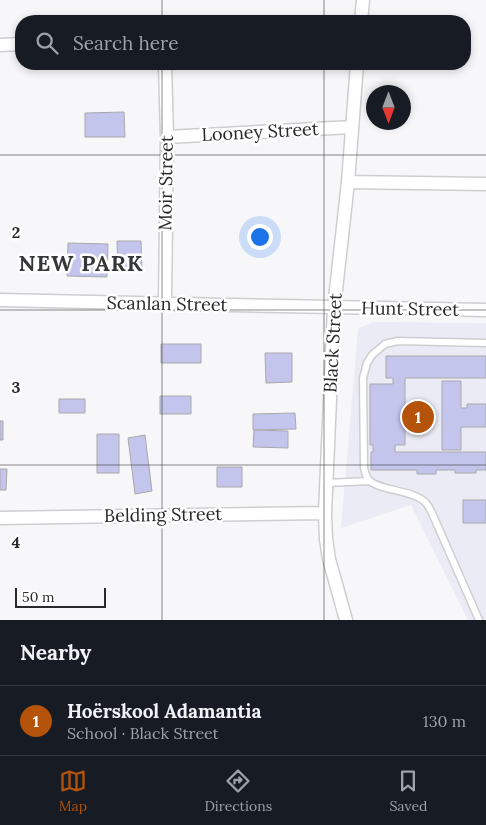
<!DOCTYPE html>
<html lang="en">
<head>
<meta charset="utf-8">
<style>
  body { margin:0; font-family:Lora,serif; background:#242831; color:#f1f3f6 }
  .compass { position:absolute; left:366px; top:85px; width:45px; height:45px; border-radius:50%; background:#171b24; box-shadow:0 2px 8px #0003; rotate:180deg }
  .scale { position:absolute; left:15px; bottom:12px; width:91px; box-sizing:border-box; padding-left:5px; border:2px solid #28292a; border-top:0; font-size:14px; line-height:18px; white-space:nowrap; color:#28292a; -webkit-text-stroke:4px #fff; paint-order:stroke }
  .you { position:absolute; left:259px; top:236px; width:18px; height:18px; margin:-12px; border:4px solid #fff; border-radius:50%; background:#1a73e8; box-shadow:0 0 0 8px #1a73e833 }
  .badge { display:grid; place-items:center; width:32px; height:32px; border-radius:50%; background:#b45309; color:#fff; font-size:16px; font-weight:700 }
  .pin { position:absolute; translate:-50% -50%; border:2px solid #fff; box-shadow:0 1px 5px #0006 }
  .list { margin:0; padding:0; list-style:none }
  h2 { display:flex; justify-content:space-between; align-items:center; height:65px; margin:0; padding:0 20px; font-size:21px }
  h2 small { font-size:16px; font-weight:400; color:#9ea1a6 }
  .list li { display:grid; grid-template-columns:32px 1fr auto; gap:15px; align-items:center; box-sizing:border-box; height:70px; padding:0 20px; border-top:1px solid #363941 }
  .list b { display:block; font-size:19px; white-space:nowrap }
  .list p { margin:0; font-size:16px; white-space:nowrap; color:#9ea1a6 }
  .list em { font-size:16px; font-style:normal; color:#9ea1a6 }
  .icon { flex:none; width:28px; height:28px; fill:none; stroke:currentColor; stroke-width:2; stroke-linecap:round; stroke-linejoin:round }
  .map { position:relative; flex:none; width:486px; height:620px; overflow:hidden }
  .search { position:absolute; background:#171b24; box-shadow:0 2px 8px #0003; left:15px; right:15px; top:15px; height:55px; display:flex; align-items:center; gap:12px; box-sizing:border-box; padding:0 18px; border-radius:20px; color:#9ea1a6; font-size:19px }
  .sheet { height:135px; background:#171b24 }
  nav { display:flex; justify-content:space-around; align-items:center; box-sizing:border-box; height:70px; border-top:1px solid #363941; background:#171b24; font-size:14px; color:#9ea1a6 }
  nav a { display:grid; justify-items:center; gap:2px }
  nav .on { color:#b45309 }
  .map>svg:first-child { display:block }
</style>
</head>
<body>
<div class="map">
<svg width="486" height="620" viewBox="0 0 486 620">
  <rect width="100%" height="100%" fill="#f7f7fa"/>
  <!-- built -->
  <path fill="#eaebf5" d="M373,322L486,323V620H468L411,505L341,528L358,329Z"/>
  <!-- building -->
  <path fill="#c4c5ec" stroke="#a8a9ab" d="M124,112L125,137H85V113Z
    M117,241H141L142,270L118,271Z
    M68,243L108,244L107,277L67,276Z
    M161,344H201V363H161Z
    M265,353H292V382L266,383Z
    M386,356H486V378H405V445H395V452H486V470H476V473H455V470H436V474H417V470H371V452H373V445H370V384H393V378H386Z
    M442,381H461V408H467V404H486V427H461V450H442Z
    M160,396H191V414H160Z
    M59,399H85V413H59Z
    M295,413L296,429L253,430V414Z
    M0,421H3V440H0Z
    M254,430L288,431V448L253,447Z
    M97,434H119V473H97Z
    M145,435L152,491L135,494L128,438Z
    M217,467H242V487H217Z
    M0,469H7L6,490H0Z
    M463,500H486V523H463Z"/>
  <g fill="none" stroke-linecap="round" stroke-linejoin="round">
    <defs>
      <path id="service" d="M327,483L369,481
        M479,620L432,513C430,510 429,506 426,503C413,489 377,491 368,479C366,476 365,472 364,468L363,378L367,363L372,355L385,344L398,341L486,343"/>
      <path id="minor" d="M361,21L363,0
        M0,45L21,44
        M167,137L352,127
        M348,182L486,184
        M0,300C162,303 324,308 486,310
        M165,303L167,137L165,64
        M0,518L325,513
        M346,620L329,559L326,539L325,513L334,308L348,182L357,64"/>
    </defs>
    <!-- service casing -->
    <use href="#service" stroke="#ceced1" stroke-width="9"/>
    <!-- minor casing -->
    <use href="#minor" stroke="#ceced1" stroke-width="15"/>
    <!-- service -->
    <use href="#service" stroke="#fff" stroke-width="6"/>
    <!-- minor -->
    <use href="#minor" stroke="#fff" stroke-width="12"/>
  </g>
  <!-- grid -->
  <path fill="none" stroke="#28292a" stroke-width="1" stroke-opacity="0.55" d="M162,0V21M324,0V21M162,64V620M324,64V620M0,155H486M0,310H486M0,465H486"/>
  <g text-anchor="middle" stroke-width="5" stroke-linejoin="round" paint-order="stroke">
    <!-- street labels -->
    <g font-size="18" fill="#28292a" stroke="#fff">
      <text transform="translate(260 132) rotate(-3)" y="6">Looney Street</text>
      <text transform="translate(166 183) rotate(-89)" y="6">Moir Street</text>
      <text transform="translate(167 304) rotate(1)" y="6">Scanlan Street</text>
      <text transform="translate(410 309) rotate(1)" y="6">Hunt Street</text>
      <text transform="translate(333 343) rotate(-87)" y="6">Black Street</text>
      <text transform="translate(163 515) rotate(-1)" y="6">Belding Street</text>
    </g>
    <!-- district labels -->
    <g font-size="22" font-weight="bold" letter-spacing="1" fill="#353638" stroke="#fff">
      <text x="81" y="271">NEW PARK</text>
    </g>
  </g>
  <g font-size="16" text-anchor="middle" font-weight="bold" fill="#28292a" stroke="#fff" stroke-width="5" stroke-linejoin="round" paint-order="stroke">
    <text x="16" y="238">2</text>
    <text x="16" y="393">3</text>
    <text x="16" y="548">4</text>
  </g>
</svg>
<svg class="compass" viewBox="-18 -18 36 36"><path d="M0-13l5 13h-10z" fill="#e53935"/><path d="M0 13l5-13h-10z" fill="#9ea1a6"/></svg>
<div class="scale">50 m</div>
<div class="you"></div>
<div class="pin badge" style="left:418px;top:417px">1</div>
<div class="search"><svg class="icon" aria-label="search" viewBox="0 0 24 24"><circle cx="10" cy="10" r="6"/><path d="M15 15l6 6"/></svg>Search here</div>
</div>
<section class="sheet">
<h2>Nearby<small></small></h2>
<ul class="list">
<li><span class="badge">1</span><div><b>Hoërskool Adamantia</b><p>School · Black Street</p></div><em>130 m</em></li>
</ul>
</section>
<nav>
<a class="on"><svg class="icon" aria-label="map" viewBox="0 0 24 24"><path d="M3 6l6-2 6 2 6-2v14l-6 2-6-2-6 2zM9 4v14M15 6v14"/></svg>Map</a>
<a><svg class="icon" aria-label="directions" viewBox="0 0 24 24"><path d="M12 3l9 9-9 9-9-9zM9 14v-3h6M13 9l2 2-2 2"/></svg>Directions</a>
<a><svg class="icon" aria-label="saved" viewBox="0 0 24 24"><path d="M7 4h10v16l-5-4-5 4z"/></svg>Saved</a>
</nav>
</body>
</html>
